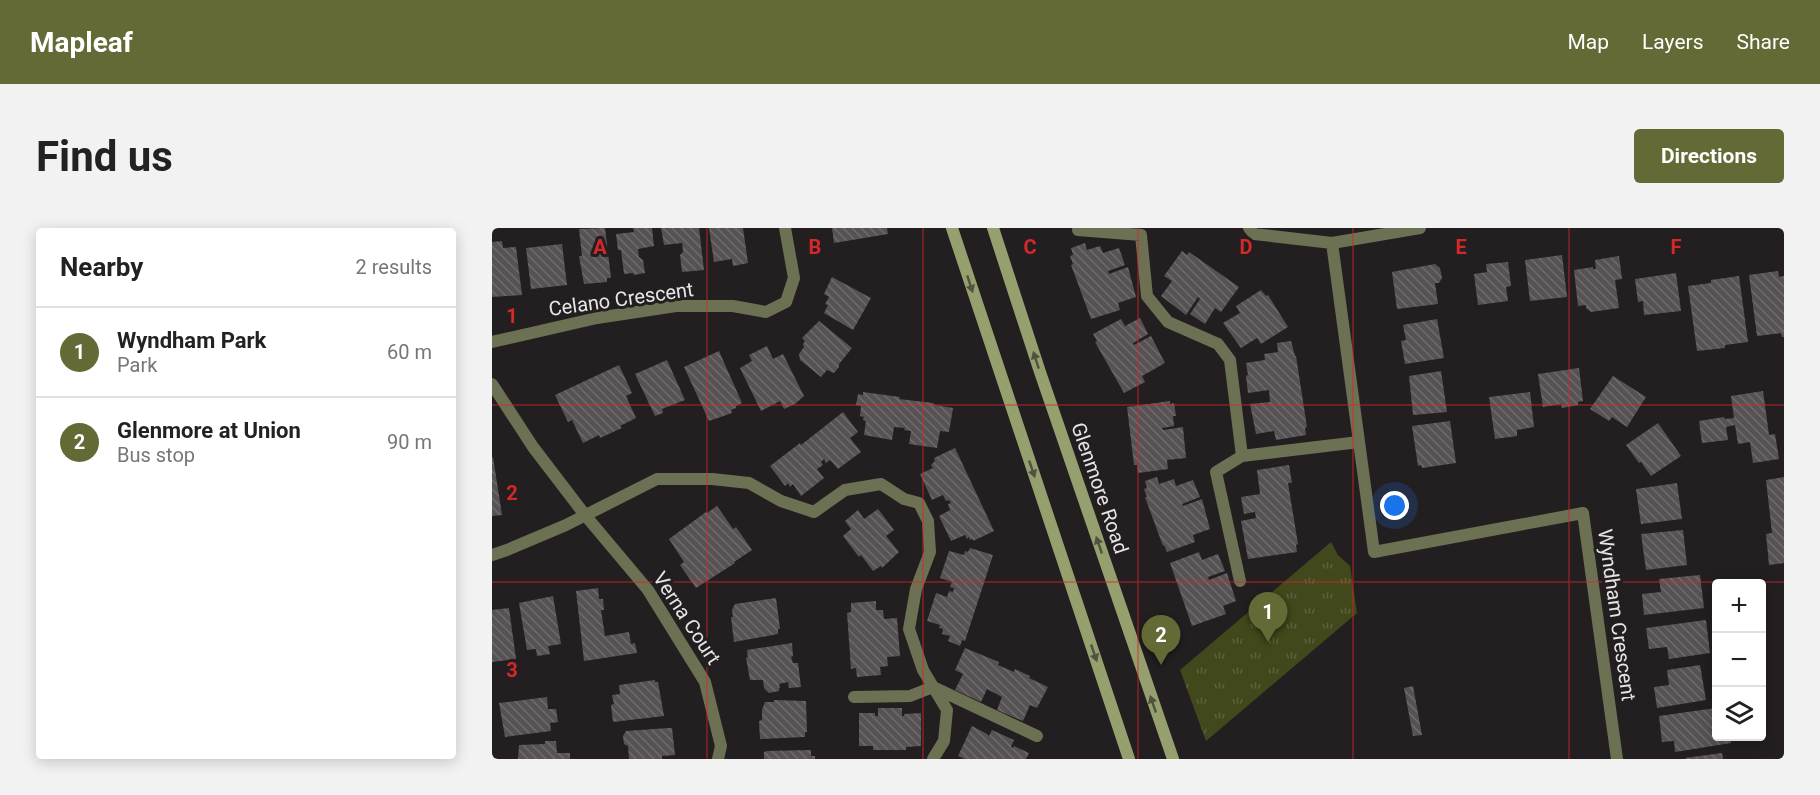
<!DOCTYPE html>
<html lang="en">
<head>
<meta charset="utf-8">
<style>
  body { margin:0; font-family:Roboto,sans-serif; background:#f2f2f2; color:#222 }
  .controls { position:absolute; right:18px; bottom:18px; display:grid; overflow:hidden; border-radius:6px; box-shadow:0 3px 15px #0003 }
  .controls button { width:54px; height:54px; display:grid; place-items:center; padding:0; border:0; border-bottom:2px solid #e0e0e0; background:#fff; color:#222; font:30px sans-serif }
  .you { position:absolute; left:903px; top:278px; width:21px; height:21px; margin:-15px; border:4px solid #fff; border-radius:50%; background:#1a73e8; box-shadow:0 0 0 9px #1a73e833 }
  .badge { display:grid; place-items:center; width:39px; height:39px; border-radius:50%; background:#636a35; color:#fff; font-size:20px; font-weight:700 }
  .pin { position:absolute; translate:-50% -50px; filter:drop-shadow(0 2px 3px #0008) }
  .pin::after { content:''; position:absolute; top:32px; width:21px; height:18px; background:inherit; clip-path:polygon(0 0,100% 0,50% 100%) }
  .list { margin:0; padding:0; list-style:none }
  h2 { display:flex; justify-content:space-between; align-items:center; height:78px; margin:0; padding:0 24px; font-size:26px }
  h2 small { font-size:20px; font-weight:400; color:#767676 }
  .list li { display:grid; grid-template-columns:39px 1fr auto; gap:18px; align-items:center; box-sizing:border-box; height:90px; padding:0 24px; border-top:2px solid #e0e0e0 }
  .list b { display:block; font-size:22px; white-space:nowrap }
  .list p { margin:0; font-size:20px; white-space:nowrap; color:#767676 }
  .list em { font-size:20px; font-style:normal; color:#767676 }
  .icon { flex:none; width:33px; height:33px; fill:none; stroke:currentColor; stroke-width:2; stroke-linecap:round; stroke-linejoin:round }
  .map { position:relative; flex:none; width:1292px; height:531px; overflow:hidden; border-radius:6px }
  header { display:flex; align-items:center; gap:36px; box-sizing:border-box; height:84px; padding:0 30px; background:#636a35; color:#fff }
  header strong { font-size:28px }
  nav { display:flex; gap:33px; margin-inline-start:auto; font-size:21px }
  .intro { display:flex; align-items:center; justify-content:space-between; box-sizing:border-box; height:144px; padding:0 36px }
  h1 { margin:0; font-size:42px }
  .button { padding:15px 27px; border-radius:6px; background:#636a35; color:#fff; font-size:21px; font-weight:700 }
  main { display:flex; gap:36px; padding:0 36px }
  aside { flex:1; background:#fff; border-radius:6px; box-shadow:0 3px 15px #0003 }
  .map>svg:first-child { display:block }
</style>
</head>
<body>
<header>
<strong>Mapleaf</strong>
<nav><a>Map</a><a>Layers</a><a>Share</a></nav>
</header>
<div class="intro"><h1>Find us</h1><a class="button">Directions</a></div>
<main>
<aside>
<h2>Nearby<small>2 results</small></h2>
<ul class="list">
<li><span class="badge">1</span><div><b>Wyndham Park</b><p>Park</p></div><em>60 m</em></li>
<li><span class="badge">2</span><div><b>Glenmore at Union</b><p>Bus stop</p></div><em>90 m</em></li>
</ul>
</aside>
<div class="map">
<svg width="1292" height="531" viewBox="0 0 1292 531">
  <defs>
    <pattern id="grass-tufts" width="24" height="20" patternUnits="userSpaceOnUse" patternTransform="scale(1.5)"><rect width="24" height="20" fill="#41481b"/><path d="M3 7l-1-3M5 7V3M7 7l1-3M15 17l-1-3M17 17v-4M19 17l1-3" fill="none" stroke="#5c623c"/></pattern>
    <pattern id="building-back-hatch" width="6" height="6" patternUnits="userSpaceOnUse" patternTransform="scale(1.5)"><rect width="6" height="6" fill="#575254"/><path d="M-1 5l2 2M0 0l6 6M5-1l2 2" fill="none" stroke="#6f6b6d"/></pattern>
  </defs>
  <rect width="100%" height="100%" fill="#231f21"/>
  <!-- grass -->
  <path fill="url(#grass-tufts)" d="M839,314L846,327L858,338L865,385L714,513L688,442Z"/>
  <!-- building -->
  <path fill="url(#building-back-hatch)" d="M113,0L119,50H115V54L92,56L87,28H90L87,1Z
    M141,0H160L162,18L146,21L147,29L151,32L153,45L142,47L141,45L132,46L129,22H126L124,6L142,4Z
    M169,0H207L212,42L190,44L188,27L191,24L190,15L172,17Z
    M217,0H251L256,35L241,38L240,31L222,34Z
    M340,0H395L396,6L342,15Z
    M10,13L11,20L24,19L30,67L0,69V14Z
    M593,15L595,22L608,18L611,25L627,20L633,37L616,43L617,46L636,39L644,69L626,75L628,82L599,91L579,37L581,36L578,28L581,27L579,20Z
    M70,16L75,57L39,61L34,20Z
    M690,23L695,27L697,24L747,59L729,84L723,80L713,96L698,86L708,71L706,69L694,87L669,68L680,53L672,48Z
    M1070,27L1075,69L1038,73L1033,32Z
    M1127,28L1130,51L1123,52L1127,80L1099,84L1094,80V77L1086,78L1082,42L1101,39V41H1104L1103,32Z
    M1016,34L1019,58L1014,59L1016,73L986,77L982,46L995,44L994,36Z
    M943,36L948,40L950,50L947,55H943L946,76L905,81L900,44Z
    M1286,43L1287,49L1292,48V109H1290L1289,105L1265,108L1257,47Z
    M1184,45L1189,83L1152,87L1151,73L1146,74L1143,51Z
    M1247,48L1256,114L1233,117V120L1205,123L1196,58L1219,55V52Z
    M340,49L379,70L361,102L332,85L336,77L333,76L337,69L332,66Z
    M769,62L774,68L776,67L796,99L769,116L765,110L749,120L731,95L748,85L744,78Z
    M648,90L656,106L641,115L642,117L659,108L673,135L650,148L653,154L632,165L603,114L605,113L601,106L629,91L633,98Z
    M945,91L952,130L913,136L909,113L914,112L911,97Z
    M327,93L360,120L347,136V139L342,145L335,142L329,149L308,132L307,126L312,119L311,116L313,113L310,110Z
    M799,113L803,128H804L815,199L813,200L814,207L784,212L782,203L764,206L758,176L778,174L777,162L756,165L754,148L756,147L754,135L773,132L772,126L786,124L785,115Z
    M275,118L281,131L291,126L312,168L303,176L292,181L288,173L269,183L248,140L260,133L257,127Z
    M227,123L250,175L244,178V180L239,182L240,185L217,193L192,139Z
    M175,132L193,172L170,181L171,185L163,188L143,146Z
    M127,137L140,165L134,168L144,190L128,198L130,200L108,210L107,207L91,215L80,192L76,194L63,167Z
    M1087,140L1091,173L1086,174V177L1070,180L1069,176L1051,179L1046,146Z
    M949,143L955,184L921,187L917,148Z
    M1121,148L1154,169L1135,199L1120,189L1117,193L1098,181Z
    M1271,163L1277,207L1283,206L1287,231L1261,235L1258,214L1246,216L1243,197L1234,199L1236,212L1210,215L1207,193L1232,189L1233,191L1242,190L1239,168Z
    M371,164L408,169L407,171L441,175L443,177L461,180L457,204L448,203L445,220L417,216L419,203L412,202L413,200L402,199L400,212L372,207L374,193L371,192L372,189L368,188L369,178L364,177L366,166L371,167Z
    M1038,164L1042,199L1025,202V208L1003,211L997,169Z
    M678,173V176L682,175L684,188H681L682,198L670,200L671,202L691,199L694,230L675,232L676,241L646,245L645,237H642L635,179Z
    M351,184L366,204L358,210L369,224L346,241L338,232L334,235L332,231L329,234L331,237L325,241L332,250L309,268L301,256L298,259L296,255L293,258L278,238L308,215L309,217Z
    M958,193L964,235L930,240L929,237L926,238L920,198Z
    M1166,195L1189,228L1159,248L1149,234L1147,235L1134,217Z
    M463,220L502,303L481,313V311L478,312L477,309L475,311L473,307L459,313L447,288L458,282L456,276L459,275L457,272L454,273L451,267L440,272L428,246L441,240L439,237L443,233L442,230Z
    M1,229L10,287L0,288V230Z
    M797,237L800,255H796L806,316L804,317L805,324L756,331L749,293L764,290L763,284L752,286L749,269L768,266L765,242Z
    M665,249L667,256L682,251L684,258L701,252L708,269L690,276L691,278L710,271L718,301L701,307L703,314L675,324L672,317L671,318L653,269H655L652,261L655,260L653,253Z
    M1292,249V335L1277,337L1274,306L1280,305L1274,252Z
    M1185,255L1190,291L1149,296L1144,261Z
    M225,278L241,301L244,299L260,322L242,334L243,335L204,360L188,337L192,334L177,311L214,284L215,285Z
    M386,281L402,302L394,308L407,324L390,340L389,338L381,343L369,327L367,329L351,308L359,301L353,293L366,282L372,291Z
    M1191,302L1195,337L1154,342L1149,306Z
    M478,320L501,327L473,413L470,412L468,418L456,413L458,408L450,406L451,401L447,400L448,397L435,393L444,365L455,369L457,363L461,364L462,360L458,359L460,354L448,350L457,323L472,327L473,323L476,324Z
    M707,324L710,332L726,326L733,343L716,349L717,352L735,345L744,373L731,378L734,386L700,398L678,335Z
    M1208,347L1212,380L1152,387L1150,366L1169,364L1167,351Z
    M106,360L107,371H111L112,382H109L113,408L137,404L139,416L143,415L145,425L92,433L84,363Z
    M61,368L69,416L56,418L58,426L45,428L44,421L35,422L27,375Z
    M284,370L288,401H286V406L242,414L239,389H241L240,382L243,376Z
    M384,373V382H391L392,391L405,390L408,428L395,429L396,438L388,439L389,447L365,449L364,440L359,441L355,385L359,384V375Z
    M17,380L24,431L0,434V382Z
    M1214,392L1218,425L1177,431L1175,419L1157,421L1154,400Z
    M300,415L301,428L299,429L301,435H306L309,459L297,460L296,454L287,456L288,460H287V463L277,465L272,460L271,452H258L254,430L256,429L255,422Z
    M473,420L507,434L506,437L522,444L523,441L538,448L537,450L556,459L545,480L538,477L531,493L505,482L510,469L495,461L489,474L463,462L471,446L463,442Z
    M1208,437L1214,472L1165,480L1162,459L1177,457L1175,442Z
    M163,452V454H166L172,488L121,494L119,477L122,476L120,467L128,466L127,457Z
    M921,458L930,507L921,508L912,460Z
    M55,469L56,481H64L66,494L58,495L59,503L13,509L7,475Z
    M282,472L314,473L315,504H313V509L268,511L267,493L270,492V482L273,474H282Z
    M386,480H410V488H412V486L429,485V518L414,519V522H381V518H367V485H383V488H386Z
    M1224,480V508H1239V515L1183,524L1182,513L1170,514L1167,488Z
    M480,498L495,506L497,508L500,502L522,512L519,519L521,520L522,518L537,525L534,531H473L466,528Z
    M176,500H180L183,527L170,528V531H137L136,518L132,516L131,508L134,503Z
    M53,513H64L65,525H78V531H26L27,517L53,516Z
    M319,522V528H323V531H272V524L275,523Z
    M1230,525L1231,531H1194L1193,530Z"/>
  <g fill="none" stroke-linecap="round" stroke-linejoin="round">
    <!-- minor -->
    <path stroke="#6b7152" stroke-width="12" d="M757,0L762,6L840,15
      M928,0L840,15L882,324L1091,285L1125,531
      M586,2L649,7L655,68L676,94L726,116L738,132L750,228L867,214
      M0,114L105,90L184,78H241L274,84L294,74L302,50L293,0
      M0,156L41,219L93,287L156,362L213,454L229,518L226,531
      M0,327L15,322L74,297L165,251H220L257,255L289,273L322,284L353,262L389,256L412,271L427,275L436,293L438,324L424,361L417,401L431,442L455,482L452,513L441,531
      M748,353L724,244L750,228
      M362,469L418,468L441,459L545,508"/>
    <!-- secondary -->
    <path stroke="#969f6e" stroke-width="12" d="M460,0L637,531
      M501,0L548,144L681,531"/>
  </g>
  <!-- one-way arrows -->
  <defs><path id="oneway-solid" d="M-6-.8H1V-3.2L6.5 0L1 3.2V.8H-6Z" transform="scale(1.5)"/></defs>
  <g fill="#515240">
    <use href="#oneway-solid" transform="translate(478 56) rotate(72)"/>
    <use href="#oneway-solid" transform="translate(544 132) rotate(-108)"/>
    <use href="#oneway-solid" transform="translate(540 241) rotate(71)"/>
    <use href="#oneway-solid" transform="translate(607 317) rotate(-109)"/>
    <use href="#oneway-solid" transform="translate(602 425) rotate(71)"/>
    <use href="#oneway-solid" transform="translate(661 476) rotate(-109)"/>
  </g>
  <!-- grid -->
  <path fill="none" stroke="#d62828" stroke-width="1.5" stroke-opacity="0.55" d="M215,0V531M431,0V531M646,0V531M861,0V531M1077,0V531M0,177H1292M0,354H1292"/>
  <g text-anchor="middle" stroke-width="6" stroke-linejoin="round" paint-order="stroke">
    <!-- street labels -->
    <g font-size="20" fill="#e8e5e7" stroke="#231f21">
      <text transform="translate(129 71) rotate(-8)" y="7">Celano Crescent</text>
      <text transform="translate(608 260) rotate(71)" y="7">Glenmore Road</text>
      <text transform="translate(1125 387) rotate(82)" y="7">Wyndham Crescent</text>
      <text transform="translate(195 390) rotate(57)" y="7">Verna Court</text>
    </g>
  </g>
  <g font-size="20" text-anchor="middle" font-weight="bold" fill="#d62828" stroke="#231f21" stroke-width="6" stroke-linejoin="round" paint-order="stroke">
    <text x="108" y="26">A</text>
    <text x="323" y="26">B</text>
    <text x="538" y="26">C</text>
    <text x="754" y="26">D</text>
    <text x="969" y="26">E</text>
    <text x="1184" y="26">F</text>
    <text x="20" y="95">1</text>
    <text x="20" y="272">2</text>
    <text x="20" y="449">3</text>
  </g>
</svg>
<div class="controls">
<button>+</button>
<button>−</button>
<button><svg class="icon" aria-label="layers" viewBox="0 0 24 24"><path d="M12 4l9 5-9 5-9-5zM3 14l9 5 9-5"/></svg></button>
</div>
<div class="you"></div>
<div class="pin badge" style="left:776px;top:414px">1</div>
<div class="pin badge" style="left:669px;top:437px">2</div>
</div>
</main>
</body>
</html>
